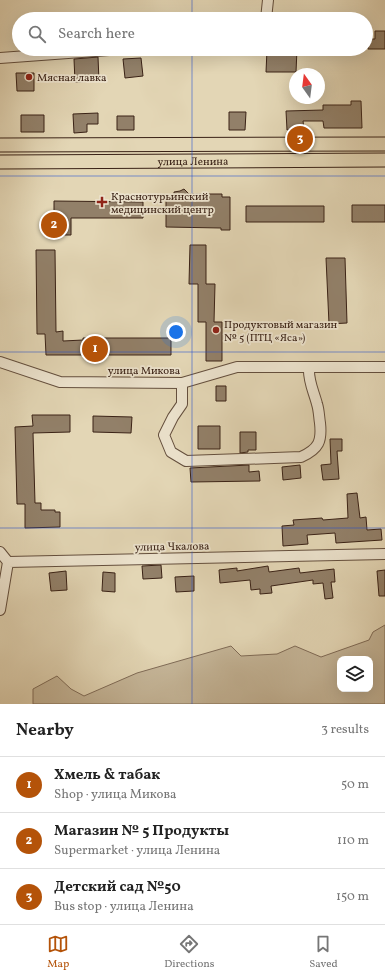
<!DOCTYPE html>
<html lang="en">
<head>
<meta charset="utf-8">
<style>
  body { margin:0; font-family:Vollkorn,serif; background:#f2f2f2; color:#222 }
  .controls { position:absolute; right:12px; bottom:12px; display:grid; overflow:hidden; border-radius:8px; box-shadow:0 4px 16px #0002 }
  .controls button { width:36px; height:36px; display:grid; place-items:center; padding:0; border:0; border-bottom:1px solid #e0e0e0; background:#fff; color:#222; font:20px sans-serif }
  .compass { position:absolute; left:289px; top:68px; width:36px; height:36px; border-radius:50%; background:#fff; box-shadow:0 4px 16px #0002; rotate:346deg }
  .you { position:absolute; left:176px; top:332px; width:14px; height:14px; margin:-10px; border:3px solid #fff; border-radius:50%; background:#1a73e8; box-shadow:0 0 0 6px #1a73e833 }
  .badge { display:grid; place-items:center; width:26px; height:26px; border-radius:50%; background:#b45309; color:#fff; font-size:13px; font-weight:700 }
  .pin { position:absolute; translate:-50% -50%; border:2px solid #fff; box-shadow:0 1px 4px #0006 }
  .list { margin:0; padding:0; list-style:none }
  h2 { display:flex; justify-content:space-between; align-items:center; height:52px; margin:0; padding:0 16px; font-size:17px }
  h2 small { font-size:13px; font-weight:400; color:#767676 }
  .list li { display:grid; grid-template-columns:26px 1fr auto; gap:12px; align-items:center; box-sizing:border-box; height:56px; padding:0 16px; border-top:1px solid #e0e0e0 }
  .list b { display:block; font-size:15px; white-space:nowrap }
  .list p { margin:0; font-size:13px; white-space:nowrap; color:#767676 }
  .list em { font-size:13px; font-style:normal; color:#767676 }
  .icon { flex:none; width:22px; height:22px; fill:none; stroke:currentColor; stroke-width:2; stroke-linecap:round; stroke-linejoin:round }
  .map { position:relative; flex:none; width:385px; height:704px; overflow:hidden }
  .search { position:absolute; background:#fff; box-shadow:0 4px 16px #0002; left:12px; right:12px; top:12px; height:44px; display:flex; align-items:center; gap:10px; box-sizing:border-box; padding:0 14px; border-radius:22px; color:#767676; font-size:15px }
  .sheet { height:220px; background:#fff }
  nav { display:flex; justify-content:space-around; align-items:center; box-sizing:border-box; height:56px; border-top:1px solid #e0e0e0; background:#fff; font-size:11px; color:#767676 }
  nav a { display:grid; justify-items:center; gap:2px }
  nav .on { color:#b45309 }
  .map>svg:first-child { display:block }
</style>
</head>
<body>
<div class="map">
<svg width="385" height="704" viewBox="0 0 385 704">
  <rect width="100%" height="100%" fill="#e3d6b5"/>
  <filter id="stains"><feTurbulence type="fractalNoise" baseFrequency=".005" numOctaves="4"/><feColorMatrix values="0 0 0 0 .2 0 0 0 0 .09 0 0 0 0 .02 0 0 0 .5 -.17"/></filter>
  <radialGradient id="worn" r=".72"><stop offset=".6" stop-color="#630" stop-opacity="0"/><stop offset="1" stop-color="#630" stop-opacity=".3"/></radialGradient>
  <!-- green -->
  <path fill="#c6b79a" stroke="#806c58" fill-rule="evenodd" d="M385,625V704H33V689L57,676L71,689L84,696L137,673L231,646L241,656L277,654L295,646L321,657L369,640L373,632ZM340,659H370V689H340Z"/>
  <!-- building -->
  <path fill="#928069" stroke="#3a2216" d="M375,31H385V49H368V39H375Z
    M279,49H297L296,72H266L267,50H278Z
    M98,57L99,81L75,82L74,59Z
    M141,58L143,76L125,78L123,59Z
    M16,73H34V91H17Z
    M351,101H361L362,128H324L323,121H303L304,129L287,130L286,111L323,110V105H351Z
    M229,112H246L245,130H229Z
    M98,113V124H87V132L74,133L73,114Z
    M21,115H44V132H21Z
    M117,116H134V130H117Z
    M184,189L189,194H222V197H230V230H221V228L166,227V197H174V192L180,191Z
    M54,201L143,202V218H71V235H54Z
    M352,205H385V222H352Z
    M246,206H324V222H246Z
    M190,245H206V284H215L214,322H222V361H206V322H198V284H189Z
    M36,250H55L56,332L63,331V341L83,340V338H171V355H46L45,334H37Z
    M326,258H345L347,323L329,324Z
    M216,386H226V401H216Z
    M32,415H70V432L33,433L35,503H41V510H55V512H60V527L25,528V504H17L15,427L33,426Z
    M93,416L132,417L131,433L93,432Z
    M198,426H220V449H198Z
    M240,432H256V450H248V452L240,453Z
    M330,439H342V451H337L339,479L323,480L321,465L331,464Z
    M249,465V472L259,471L260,481L191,482L190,468Z
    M300,465L301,478L283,480L282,467Z
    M357,493L360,518L366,517L367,530L381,529L382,540L336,543L335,533L307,535L308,544L283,546L282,526L294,525L293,520L322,518L323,520L348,518L347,494Z
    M161,565L162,578L143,579L142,566Z
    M268,566L269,572L299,568L300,573L334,569L335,582H331L333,598L325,599L323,583L313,584V580L271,586L272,593L260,594V589L251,590L250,580L220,583L219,570L237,568V571Z
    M385,570V596H379L377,571Z
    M66,571L67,590L51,591L49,573Z
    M103,572L115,573V592L102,591Z
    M194,576V591L176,592L175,577Z"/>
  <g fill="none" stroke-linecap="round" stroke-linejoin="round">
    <defs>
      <path id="minor" d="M266,19L268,0
        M0,58L109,50L144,49
        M0,362L60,382L182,383L237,367H385
        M182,383V404L173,417L164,435L171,452L186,461L301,457C319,449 322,441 320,423C319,417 319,410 317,404C314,392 308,381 309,368
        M0,552L8,562
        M8,562L385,554
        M0,610L8,562"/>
      <g id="major">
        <path d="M0,145L385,144"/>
        <path id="s1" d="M0,162L385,160"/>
      </g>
    </defs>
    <!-- minor casing -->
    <use href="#minor" stroke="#644f3e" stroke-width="12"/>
    <!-- major casing -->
    <use href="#major" stroke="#3a2216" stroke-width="15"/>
    <!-- minor -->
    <use href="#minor" stroke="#ede4cf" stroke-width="10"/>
    <!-- major -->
    <use href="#major" stroke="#e3d6b5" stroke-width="13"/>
  </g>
  <!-- grid -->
  <path fill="none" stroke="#1d4ed8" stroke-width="1" stroke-opacity="0.55" d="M192,0V19M192,49V704M0,176H385M0,352H385M0,528H385"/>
  <!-- markers -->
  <g fill="#8f2418" stroke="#ede4cf" stroke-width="1.5">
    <circle cx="29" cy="77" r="4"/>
    <path d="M100 196h4v4h4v4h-4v4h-4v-4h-4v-4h4z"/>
    <circle cx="216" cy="330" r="4"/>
  </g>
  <g text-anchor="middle" stroke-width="3.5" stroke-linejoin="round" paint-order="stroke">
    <!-- poi labels -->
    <g font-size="11" fill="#3a2216" stroke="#ede4cf" text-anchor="start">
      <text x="37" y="81">Мясная лавка</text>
      <text x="111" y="200">Краснотурьинский<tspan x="111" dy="13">медицинский центр</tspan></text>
      <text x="224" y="328">Продуктовый магазин<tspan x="224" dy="13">№ 5 (ПТЦ «Яса»)</tspan></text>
    </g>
    <!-- street labels -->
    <g font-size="11" fill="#3a2216" stroke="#ede4cf">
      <text dy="4" stroke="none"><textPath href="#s1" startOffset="193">улица Ленина</textPath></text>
      <text x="144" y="374">улица Микова</text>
      <text transform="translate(172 546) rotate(-1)" y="4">улица Чкалова</text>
    </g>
  </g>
  <rect width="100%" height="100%" filter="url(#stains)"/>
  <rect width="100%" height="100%" fill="url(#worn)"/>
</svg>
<div class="controls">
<button><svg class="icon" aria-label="layers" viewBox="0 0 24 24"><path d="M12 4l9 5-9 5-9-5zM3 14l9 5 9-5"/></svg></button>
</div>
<svg class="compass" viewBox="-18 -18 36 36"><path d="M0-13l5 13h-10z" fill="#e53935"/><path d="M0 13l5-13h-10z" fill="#767676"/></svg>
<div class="you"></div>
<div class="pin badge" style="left:95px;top:349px">1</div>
<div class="pin badge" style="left:54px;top:225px">2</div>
<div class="pin badge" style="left:300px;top:139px">3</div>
<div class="search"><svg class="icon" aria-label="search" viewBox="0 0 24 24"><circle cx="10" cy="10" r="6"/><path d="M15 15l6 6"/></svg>Search here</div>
</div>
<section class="sheet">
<h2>Nearby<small>3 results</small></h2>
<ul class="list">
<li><span class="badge">1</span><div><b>Хмель &amp; табак</b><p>Shop · улица Микова</p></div><em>50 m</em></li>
<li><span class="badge">2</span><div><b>Магазин № 5 Продукты</b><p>Supermarket · улица Ленина</p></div><em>110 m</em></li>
<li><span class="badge">3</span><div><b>Детский сад №50</b><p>Bus stop · улица Ленина</p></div><em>150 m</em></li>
</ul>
</section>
<nav>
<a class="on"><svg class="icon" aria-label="map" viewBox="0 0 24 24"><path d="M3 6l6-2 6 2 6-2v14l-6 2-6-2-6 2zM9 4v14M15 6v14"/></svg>Map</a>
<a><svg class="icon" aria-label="directions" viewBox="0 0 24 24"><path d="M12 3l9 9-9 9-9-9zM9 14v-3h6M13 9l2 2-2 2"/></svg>Directions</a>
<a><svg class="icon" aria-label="saved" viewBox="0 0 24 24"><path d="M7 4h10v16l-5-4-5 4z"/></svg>Saved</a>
</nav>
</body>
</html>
